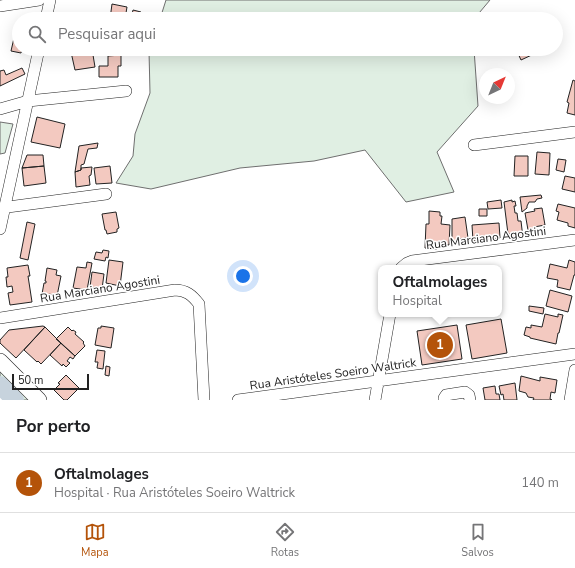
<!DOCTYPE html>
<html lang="pt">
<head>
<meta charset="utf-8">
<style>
  body { margin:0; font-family:"Nunito Sans",sans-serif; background:#f6f6f6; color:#202124 }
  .compass { position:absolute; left:479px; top:68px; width:36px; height:36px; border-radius:50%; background:#fff; box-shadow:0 4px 16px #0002; rotate:43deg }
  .scale { position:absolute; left:12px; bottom:10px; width:77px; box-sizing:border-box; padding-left:4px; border:2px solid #222; border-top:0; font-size:11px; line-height:14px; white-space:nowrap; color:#222; -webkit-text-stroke:3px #fff; paint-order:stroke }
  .you { position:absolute; left:243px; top:276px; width:14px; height:14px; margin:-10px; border:3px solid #fff; border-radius:50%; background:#1a73e8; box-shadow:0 0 0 6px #1a73e833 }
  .badge { display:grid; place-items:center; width:26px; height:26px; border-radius:50%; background:#b45309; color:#fff; font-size:13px; font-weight:700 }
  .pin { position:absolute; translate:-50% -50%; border:2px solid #fff; box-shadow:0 1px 4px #0006 }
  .popup { position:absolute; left:378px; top:265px; width:124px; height:52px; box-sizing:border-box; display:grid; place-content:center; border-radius:8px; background:#fff; filter:drop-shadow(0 1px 3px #0005); font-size:13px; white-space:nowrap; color:#757577 }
  .popup b { font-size:15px; color:#202124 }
  .popup::after { content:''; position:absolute; left:50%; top:100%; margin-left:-8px; border:8px solid transparent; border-top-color:#fff }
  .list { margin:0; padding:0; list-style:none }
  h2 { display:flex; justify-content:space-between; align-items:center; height:52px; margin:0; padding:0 16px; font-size:17px }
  h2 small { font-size:13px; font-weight:400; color:#757577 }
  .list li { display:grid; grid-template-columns:26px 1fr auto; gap:12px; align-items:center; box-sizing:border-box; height:60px; padding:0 16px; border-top:1px solid #e0e0e0 }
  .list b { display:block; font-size:15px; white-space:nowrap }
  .list p { margin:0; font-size:13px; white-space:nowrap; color:#757577 }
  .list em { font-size:13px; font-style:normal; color:#757577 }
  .icon { flex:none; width:22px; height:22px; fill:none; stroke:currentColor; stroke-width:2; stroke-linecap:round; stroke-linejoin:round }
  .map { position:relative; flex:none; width:575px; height:400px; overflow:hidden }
  .search { position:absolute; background:#fff; box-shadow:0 4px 16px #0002; left:12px; right:12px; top:12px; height:44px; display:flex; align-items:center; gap:10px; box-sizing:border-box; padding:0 14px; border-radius:22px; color:#757577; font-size:15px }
  .sheet { height:112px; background:#fff }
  nav { display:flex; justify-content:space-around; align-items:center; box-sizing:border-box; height:56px; border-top:1px solid #e0e0e0; background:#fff; font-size:11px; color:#757577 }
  nav a { display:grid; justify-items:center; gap:2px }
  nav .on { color:#b45309 }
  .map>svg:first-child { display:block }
</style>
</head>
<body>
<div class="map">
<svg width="575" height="400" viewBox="0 0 575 400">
  <rect width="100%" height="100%" fill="#fff"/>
  <!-- green -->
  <path fill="#e0efe3" stroke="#6f6f6f" d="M166,0H490L474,19H160Z
    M150,49H474L478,106L437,152L454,192L406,202L365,150L314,161L240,168L151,189L116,183L133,156L135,134L150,93L149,51Z
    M0,122L13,124L5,153L0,154Z
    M0,369L31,400H5L0,395Z"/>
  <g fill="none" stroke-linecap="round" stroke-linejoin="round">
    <!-- river -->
    <path stroke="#c7d3dd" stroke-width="18" d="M0,385L15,400"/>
  </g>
  <!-- building -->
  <path fill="#f3c9c0" stroke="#222" d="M112,4L127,7L125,19H110Z
    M133,10L141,12L140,19H131Z
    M19,22V39L15,37Z
    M14,38L19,40V49H22L21,53L11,51Z
    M74,49H92L95,67L75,70L71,52H75Z
    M516,49H535L536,53L521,60Z
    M121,55V66H118V77H99V66H108V56Z
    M22,68L25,74L0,86V71L4,70L6,75Z
    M573,80L575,81V115L567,113L569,103L567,102Z
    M37,117L65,124L60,148L31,142Z
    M98,143L97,148L88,149L84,164L81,165V170L75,172L79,146Z
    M537,152L550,153L549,175L535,174Z
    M27,155H43L44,166L22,168Z
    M515,156H528V176H514Z
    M558,159L566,160L564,172L556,170Z
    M44,166L46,183L24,186L22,168Z
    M110,166L112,183L96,184L94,168Z
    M92,167L91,175L89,176L90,185L76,187L75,172L81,170V168Z
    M565,176L575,178V192L562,189Z
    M541,195L542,198L537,199L535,202H529L527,206V208L522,212L520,197Z
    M501,200L502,208L488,209L487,202Z
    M512,200V202L515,201L516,206H514L515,213H517L518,221H521L523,238L512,239L511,234H508L504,202Z
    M558,204L575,208V228L568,226V223L557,220L559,212L556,211Z
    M542,208L545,225L534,227L535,229L528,230L525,213L535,211L534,209Z
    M479,209H487V216H479Z
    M429,211L440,212V216H442L441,224L450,225L449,245L437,244V249L425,248L426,224H429Z
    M116,212L119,228L117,229V232L107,234L106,230H105L102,214Z
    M465,217L468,238L458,239L459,243L452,245V219Z
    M27,222L35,224L28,260L20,258Z
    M499,223L500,238L473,241L472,225Z
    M103,250L109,251L108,258L106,257L105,261L94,259L96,252L102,253Z
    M109,260L123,262L120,286L106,283Z
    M569,260L575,262V275H574L570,290L557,287L558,280L547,278L550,264L567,268Z
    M87,262L92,263L87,290L73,288L77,267L86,268Z
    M28,265L30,276H28L32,302L10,305L8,293L13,292L12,286L7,287L6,277H8L7,268Z
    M47,268L57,270L56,275L61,276L57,296L49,294V296L42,294L44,283H46V281H45Z
    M92,272L104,274L102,289L90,287Z
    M550,290L572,296L568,312L546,306Z
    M529,306L544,308L543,314L529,311Z
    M545,314L558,317V314L563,315L559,333H558L556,344L530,338V337L524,335L526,327L531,328V325L542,327Z
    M501,319L507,353L472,359L466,325Z
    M457,325L462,359L422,365L417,331Z
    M43,326L45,327L16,358L0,343V340L9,330Z
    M101,326L114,328L111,348L95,345L98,328H101Z
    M45,327L61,343L41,364L38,361L37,362L24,350Z
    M68,327L72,331L73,330L76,332L75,334L84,342L83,343L85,346L75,356L56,339Z
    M61,343L75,356L73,359L70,357L67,361L70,363L66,367L63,364L62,366L50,355Z
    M97,350L105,351L103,369L97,368L98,362H95Z
    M106,366L110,367L109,376L105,375Z
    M66,375L79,388L67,400H64L54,390L60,384L58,383Z
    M521,376L540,381V377L557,380L555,393L551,392L550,399L552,400H533L534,398L528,397L526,393L519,391Z
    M515,383L517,400H504L503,394L501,395L499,386Z
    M495,386L496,394H499L500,400H485L483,388Z"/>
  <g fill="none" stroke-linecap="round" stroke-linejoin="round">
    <defs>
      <path id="minor" d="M0,6L39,0
        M46,19L50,0
        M0,109L28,101L126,91
        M474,145L575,132
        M0,208L106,194
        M0,229L39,49
        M401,268L407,263L412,261L575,240
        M0,318L175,290C186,290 192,295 199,304L204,400
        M238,400L575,354
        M375,400L390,314
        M444,400V398L446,395L465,392L469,395L470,400
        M570,400L575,370"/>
      <path id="major" d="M0,361L39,400"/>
    </defs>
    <!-- minor casing -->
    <use href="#minor" stroke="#222" stroke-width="12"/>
    <!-- major casing -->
    <use href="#major" stroke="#222" stroke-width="16"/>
    <!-- minor -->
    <use href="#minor" stroke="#fff" stroke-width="11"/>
    <!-- major -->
    <use href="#major" stroke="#fff" stroke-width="15"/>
  </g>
  <g text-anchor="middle" stroke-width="3" stroke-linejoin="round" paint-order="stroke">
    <!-- street labels -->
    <g font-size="12" fill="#222" stroke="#fff">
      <text transform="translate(486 238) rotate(-7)" y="4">Rua Marciano Agostini</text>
      <text transform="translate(100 289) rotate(-9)" y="4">Rua Marciano Agostini</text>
      <text transform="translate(333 374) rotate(-8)" y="4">Rua Aristóteles Soeiro Waltrick</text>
    </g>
  </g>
</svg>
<svg class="compass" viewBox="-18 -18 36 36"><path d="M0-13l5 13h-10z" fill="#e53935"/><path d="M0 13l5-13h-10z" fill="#757577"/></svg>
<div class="scale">50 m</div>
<div class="you"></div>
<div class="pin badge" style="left:440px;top:345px">1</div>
<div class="popup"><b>Oftalmolages</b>Hospital</div>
<div class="search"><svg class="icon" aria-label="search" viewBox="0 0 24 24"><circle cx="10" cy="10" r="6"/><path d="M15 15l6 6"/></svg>Pesquisar aqui</div>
</div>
<section class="sheet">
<h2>Por perto<small></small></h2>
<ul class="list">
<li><span class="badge">1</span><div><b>Oftalmolages</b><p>Hospital · Rua Aristóteles Soeiro Waltrick</p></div><em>140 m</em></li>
</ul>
</section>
<nav>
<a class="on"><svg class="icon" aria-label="map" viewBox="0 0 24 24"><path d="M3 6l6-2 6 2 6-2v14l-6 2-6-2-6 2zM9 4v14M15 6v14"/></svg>Mapa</a>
<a><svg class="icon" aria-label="directions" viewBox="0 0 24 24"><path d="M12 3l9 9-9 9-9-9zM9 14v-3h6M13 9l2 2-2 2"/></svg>Rotas</a>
<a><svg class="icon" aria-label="saved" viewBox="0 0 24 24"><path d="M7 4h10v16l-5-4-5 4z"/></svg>Salvos</a>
</nav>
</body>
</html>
